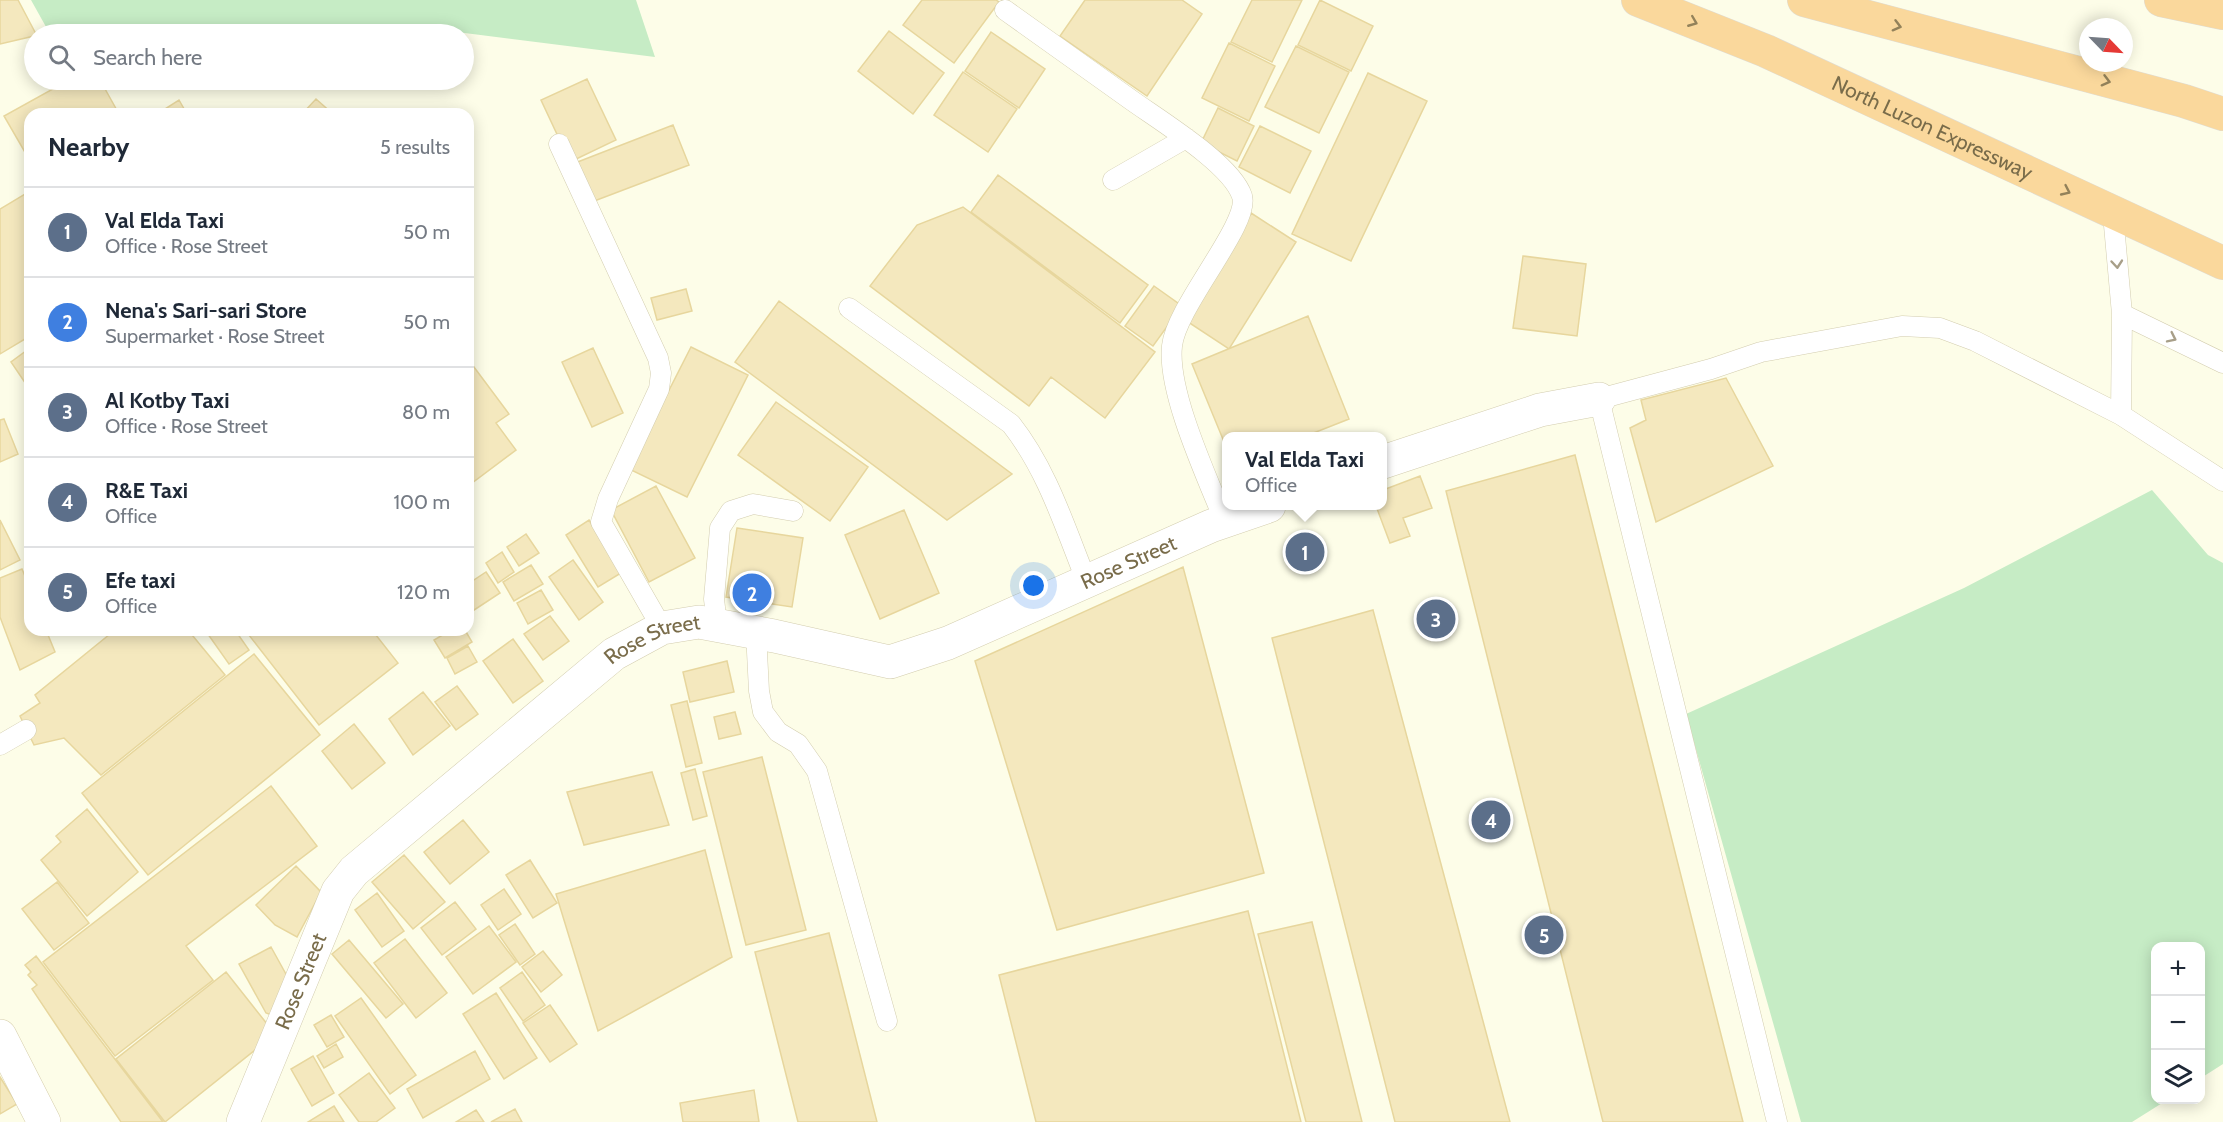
<!DOCTYPE html>
<html lang="en">
<head>
<meta charset="utf-8">
<style>
  body { margin:0; font-family:Cabin,sans-serif; background:#f2f2f3; color:#1f2937 }
  .controls { position:absolute; right:18px; bottom:18px; display:grid; overflow:hidden; border-radius:12px; box-shadow:0 3px 15px #0003 }
  .controls button { width:54px; height:54px; display:grid; place-items:center; padding:0; border:0; border-bottom:2px solid #e0e1e3; background:#fff; color:#1f2937; font:30px sans-serif }
  .compass { position:absolute; left:2079px; top:18px; width:54px; height:54px; border-radius:50%; background:#fff; box-shadow:0 3px 15px #0003; rotate:115deg }
  .you { position:absolute; left:1034px; top:586px; width:21px; height:21px; margin:-15px; border:4px solid #fff; border-radius:50%; background:#1a73e8; box-shadow:0 0 0 9px #1a73e833 }
  .badge { display:grid; place-items:center; width:39px; height:39px; border-radius:50%; background:#7b643f; color:#fff; font-size:20px; font-weight:700 }
  .pin { position:absolute; translate:-50% -50%; border:3px solid #fff; box-shadow:0 2px 6px #0006 }
  .popup { position:absolute; left:1222px; top:432px; width:165px; height:78px; box-sizing:border-box; display:grid; place-content:center; border-radius:12px; background:#fff; filter:drop-shadow(0 2px 4px #0005); font-size:20px; white-space:nowrap; color:#747a83 }
  .popup b { font-size:22px; color:#1f2937 }
  .popup::after { content:''; position:absolute; left:50%; top:100%; margin-left:-12px; border:12px solid transparent; border-top-color:#fff }
  .list { margin:0; padding:0; list-style:none }
  h2 { display:flex; justify-content:space-between; align-items:center; height:78px; margin:0; padding:0 24px; font-size:26px }
  h2 small { font-size:20px; font-weight:400; color:#747a83 }
  .list li { display:grid; grid-template-columns:39px 1fr auto; gap:18px; align-items:center; box-sizing:border-box; height:90px; padding:0 24px; border-top:2px solid #e0e1e3 }
  .list b { display:block; font-size:22px; white-space:nowrap }
  .list p { margin:0; font-size:20px; white-space:nowrap; color:#747a83 }
  .list em { font-size:20px; font-style:normal; color:#747a83 }
  .icon { flex:none; width:33px; height:33px; fill:none; stroke:currentColor; stroke-width:2; stroke-linecap:round; stroke-linejoin:round }
  .map { position:relative; flex:none; width:2223px; height:1122px; overflow:hidden }
  .search { position:absolute; background:#fff; box-shadow:0 3px 15px #0003; left:24px; top:24px; width:450px; height:66px; display:flex; align-items:center; gap:15px; box-sizing:border-box; padding:0 21px; border-radius:33px; color:#747a83; font-size:22px }
  .panel { position:absolute; background:#fff; box-shadow:0 3px 15px #0003; left:24px; top:108px; width:450px; height:528px; border-radius:18px }
  .map>svg:first-child { display:block }
</style>
</head>
<body>
<div class="map">
<svg width="2223" height="1122" viewBox="0 0 2223 1122">
  <rect width="100%" height="100%" fill="#fdfde8"/>
  <!-- green -->
  <path fill="#c6ecc5" d="M31,0H636L655,57L441,30L230,34H50Z
    M2152,490L2208,555L2223,563V1064L2201,1078L2200,946H2156V1100H2167L2132,1122H1801L1686,714L1964,588Z"/>
  <!-- building -->
  <path fill="#f4e8be" stroke="#e7d69d" stroke-width="1.5" d="M0,0H18L36,34L34,36L0,44Z
    M922,0H996L999,2L954,63L903,25Z
    M1085,0H1182L1202,14L1147,96L1060,36Z
    M1252,0H1302L1272,62L1231,42Z
    M1320,0L1373,26L1351,71L1298,45Z
    M889,31L944,73L913,114L858,71Z
    M991,32L1045,69L1019,108L965,71Z
    M1229,43L1275,66L1249,121L1202,98Z
    M1296,46L1349,72L1319,133L1265,107Z
    M963,72L1017,109L988,152L934,115Z
    M1368,73L1427,101L1351,261L1292,234Z
    M587,79L616,140L570,162L541,100Z
    M69,80H100L119,114H30V161L4,116Z
    M316,99L333,114H302Z
    M179,100L187,114H157Z
    M1218,108L1254,126L1237,161L1201,143Z
    M673,125L689,165L589,203L575,163Z
    M1260,126L1311,151L1290,193L1239,167Z
    M998,175L1148,285L1120,323L971,212Z
    M30,191V336L0,354V209Z
    M963,207L1155,352L1105,418L1051,377L1029,406L870,286L917,225Z
    M1251,213L1296,242L1229,349L1185,320Z
    M1523,256L1586,264L1577,336L1513,328Z
    M1154,286L1182,306L1153,346L1125,326Z
    M686,289L692,311L657,320L651,298Z
    M779,301L1012,474L947,520L735,362Z
    M1308,316L1349,419L1306,436H1227V449L1192,364Z
    M691,347L748,375L687,497L629,469Z
    M30,348V390L11,362Z
    M593,348L623,413L592,427L562,362Z
    M468,359L509,414L496,423L516,450L468,486Z
    M1726,378L1773,466L1656,522L1630,428L1646,420L1641,400Z
    M776,402L868,467L830,521L738,455Z
    M4,419L18,454L0,462V420Z
    M1575,455L1743,1122H1603L1446,491Z
    M1420,476L1432,508L1403,518L1410,536L1390,543L1376,506H1383V490Z
    M656,486L695,558L649,582L611,510Z
    M904,510L939,593L880,619L845,535Z
    M0,520L20,560L0,570Z
    M589,520L621,573L598,587L566,535Z
    M737,528L803,538L792,607L726,597Z
    M526,534L539,553L519,566L507,547Z
    M502,552L514,572L498,583L486,563Z
    M573,560L603,602L579,620L549,577Z
    M531,565L543,584L514,601L503,582Z
    M1183,567L1264,873L1057,930L975,661Z
    M22,569L30,588V630H46L55,652L20,670L0,617V578Z
    M486,572L500,593L468,614V584Z
    M541,590L553,610L528,624L517,603Z
    M1373,610L1510,1122H1395L1272,638Z
    M550,616L569,641L543,660L524,634Z
    M115,630H188L225,675L101,775L64,738L34,745L20,716L40,703L35,695Z
    M205,630H235L249,650L229,664Z
    M245,630H372L398,663L319,725Z
    M451,630H465L472,642L445,658L434,640Z
    M513,639L543,681L513,703L483,661Z
    M468,646L477,662L455,674L447,658Z
    M254,654L320,735L148,875L82,793Z
    M727,661L734,692L690,702L683,672Z
    M457,686L478,714L456,730L435,702Z
    M423,692L450,726L413,755L389,719Z
    M687,701L702,763L686,767L671,705Z
    M735,712L741,734L719,739L714,717Z
    M354,724L385,763L352,789L322,751Z
    M762,757L806,930L746,945L703,772Z
    M695,769L707,816L693,820L681,773Z
    M652,772L669,825L584,845L567,792Z
    M271,786L317,846L186,946L213,980L115,1056L43,962Z
    M87,809L138,872L87,916L41,860L61,842L56,836Z
    M463,820L489,852L450,884L424,852Z
    M705,850L732,957L598,1031L556,894Z
    M404,855L445,902L413,929L372,882Z
    M530,860L557,903L533,918L506,875Z
    M296,866L321,892L297,937L275,925L256,905Z
    M57,882L89,923L54,950L22,909Z
    M504,889L521,914L498,930L481,905Z
    M377,893L404,931L382,947L355,910Z
    M455,902L476,929L442,955L421,928Z
    M1248,911L1301,1122H1036L999,975Z
    M1312,922L1362,1122H1306L1258,934Z
    M515,924L535,954L520,965L499,935Z
    M489,926L516,962L473,994L446,957Z
    M829,933L877,1122H798L755,952Z
    M405,939L447,993L416,1018L374,963Z
    M349,940L403,1004L386,1018L332,954Z
    M271,947L292,985L280,1018L266,1013L239,964Z
    M543,951L562,975L541,992L522,967Z
    M36,956L163,1122H121L32,989L37,985L28,975L31,972L25,965Z
    M226,972L275,1034L165,1122L116,1059Z
    M522,972L545,1005L523,1021L500,988Z
    M496,993L537,1058L504,1079L463,1014Z
    M361,998L416,1075L390,1094L335,1016Z
    M550,1005L577,1044L550,1062L523,1023Z
    M331,1015L344,1037L327,1047L314,1025Z
    M336,1044L343,1057L324,1068L317,1056Z
    M475,1051L490,1079L423,1118L407,1089Z
    M313,1056L334,1093L312,1106L291,1069Z
    M369,1073L395,1108L376,1122H359L339,1095Z
    M0,1077L17,1104L0,1114Z
    M754,1090L759,1122H683L680,1103Z
    M334,1106L344,1122H308Z
    M515,1109L522,1122H491Z
    M476,1110L484,1122H456Z"/>
  <g fill="none" stroke-linecap="round" stroke-linejoin="round">
    <defs>
      <path id="lane" d="M1005,10C1046,39 1086,68 1127,97C1157,119 1231,163 1242,196C1251,223 1176,306 1172,346C1167,392 1207,477 1225,522
        M559,144L658,358L661,373L659,389L608,499L601,522L662,628
        M1113,180L1186,138
        M2113,214L2122,314L2121,415
        M849,308L1011,424C1048,471 1065,528 1087,582
        M2122,314L2223,363
        M717,625L714,599L720,528L731,511L753,504L793,511
        M756,632L759,691L763,712L778,732L798,744L817,771L887,1021
        M0,745L26,730
        M1777,1122L1599,399L1711,369L1761,352L1902,326L1940,328L1975,341L2121,415L2223,481"/>
      <g id="street">
        <path d="M1383,462L1540,410L1599,399"/>
        <path id="s1" d="M243,1122L338,891L354,871L614,654L662,628L699,622L774,636L890,662L948,643L1211,526L1269,506"/>
      </g>
      <path id="secondary" d="M0,1036L44,1122"/>
      <g id="highway">
        <path id="s2" d="M1638,0L1766,51L2223,263"/>
        <path d="M1804,0L2184,101L2223,114"/>
        <path d="M2161,0L2223,13"/>
      </g>
    </defs>
    <!-- lane casing -->
    <use href="#lane" stroke="#d3cdaf" stroke-width="21"/>
    <!-- street casing -->
    <use href="#street" stroke="#d3cdaf" stroke-width="34"/>
    <!-- secondary casing -->
    <use href="#secondary" stroke="#d6ceac" stroke-width="34"/>
    <!-- highway casing -->
    <use href="#highway" stroke="#dfdcd4" stroke-width="34"/>
    <!-- lane -->
    <use href="#lane" stroke="#fff" stroke-width="20"/>
    <!-- street -->
    <use href="#street" stroke="#fff" stroke-width="33"/>
    <!-- secondary -->
    <use href="#secondary" stroke="#fff" stroke-width="33"/>
    <!-- highway -->
    <use href="#highway" stroke="#fad89c" stroke-width="33"/>
  </g>
  <!-- one-way arrows -->
  <defs><path id="oneway-chevron" d="M-2-3.5L2.5 0L-2 3.5" fill="none" stroke-width="1.6" stroke-linecap="round" stroke-linejoin="round" transform="scale(1.5)"/></defs>
  <g stroke="#93825a">
    <use href="#oneway-chevron" transform="translate(1693 22) rotate(22)"/>
    <use href="#oneway-chevron" transform="translate(1897 26) rotate(15)"/>
    <use href="#oneway-chevron" transform="translate(2106 81) rotate(15)"/>
    <use href="#oneway-chevron" transform="translate(2066 191) rotate(25)"/>
  </g>
  <g stroke="#a89f89">
    <use href="#oneway-chevron" transform="translate(2117 264) rotate(85)"/>
    <use href="#oneway-chevron" transform="translate(2172 338) rotate(26)"/>
  </g>
  <g text-anchor="middle" stroke-width="6" stroke-linejoin="round" paint-order="stroke">
    <!-- street labels -->
    <g font-size="21" fill="#796c4a" stroke="#ffffef">
      <text dy="7" stroke="none"><textPath href="#s2" startOffset="321">North Luzon Expressway</textPath></text>
      <text dy="7" stroke="none"><textPath href="#s1" startOffset="1160">Rose Street</textPath></text>
      <text dy="7" stroke="none"><textPath href="#s1" startOffset="656">Rose Street</textPath></text>
      <text dy="7" stroke="none"><textPath href="#s1" startOffset="152">Rose Street</textPath></text>
    </g>
  </g>
</svg>
<div class="controls">
<button>+</button>
<button>−</button>
<button><svg class="icon" aria-label="layers" viewBox="0 0 24 24"><path d="M12 4l9 5-9 5-9-5zM3 14l9 5 9-5"/></svg></button>
</div>
<svg class="compass" viewBox="-18 -18 36 36"><path d="M0-13l5 13h-10z" fill="#e53935"/><path d="M0 13l5-13h-10z" fill="#747a83"/></svg>
<div class="you"></div>
<div class="pin badge" style="left:1305px;top:552px;background:#5c6f8a">1</div>
<div class="popup"><b>Val Elda Taxi</b>Office</div>
<div class="pin badge" style="left:752px;top:593px;background:#3f7fe0">2</div>
<div class="pin badge" style="left:1436px;top:619px;background:#5c6f8a">3</div>
<div class="pin badge" style="left:1491px;top:820px;background:#5c6f8a">4</div>
<div class="pin badge" style="left:1544px;top:935px;background:#5c6f8a">5</div>
<div class="search"><svg class="icon" aria-label="search" viewBox="0 0 24 24"><circle cx="10" cy="10" r="6"/><path d="M15 15l6 6"/></svg>Search here</div>
<section class="panel">
<h2>Nearby<small>5 results</small></h2>
<ul class="list">
<li><span class="badge" style="background:#5c6f8a">1</span><div><b>Val Elda Taxi</b><p>Office · Rose Street</p></div><em>50 m</em></li>
<li><span class="badge" style="background:#3f7fe0">2</span><div><b>Nena's Sari-sari Store</b><p>Supermarket · Rose Street</p></div><em>50 m</em></li>
<li><span class="badge" style="background:#5c6f8a">3</span><div><b>Al Kotby Taxi</b><p>Office · Rose Street</p></div><em>80 m</em></li>
<li><span class="badge" style="background:#5c6f8a">4</span><div><b>R&amp;E Taxi</b><p>Office</p></div><em>100 m</em></li>
<li><span class="badge" style="background:#5c6f8a">5</span><div><b>Efe taxi</b><p>Office</p></div><em>120 m</em></li>
</ul>
</section>
</div>
</body>
</html>
